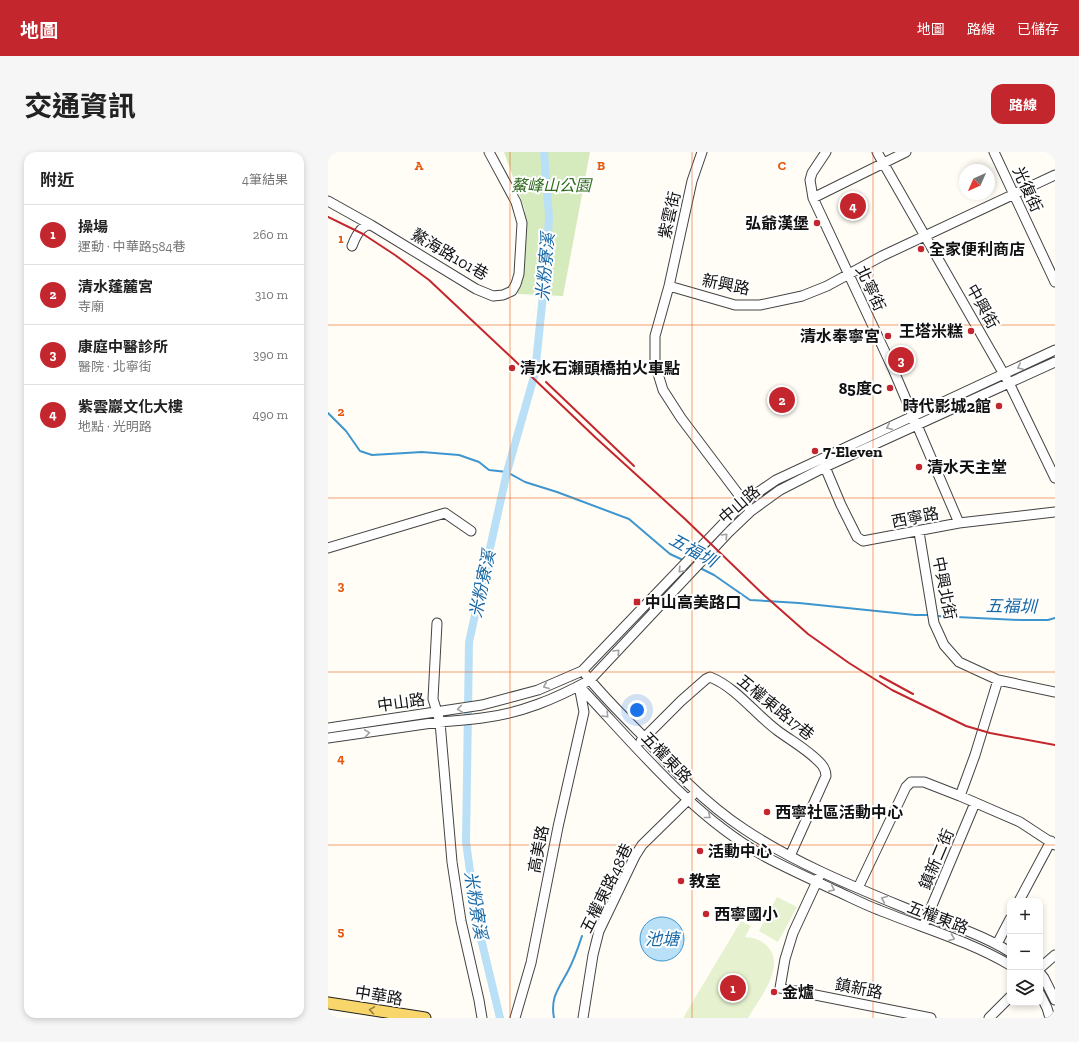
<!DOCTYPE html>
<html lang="zh-TW">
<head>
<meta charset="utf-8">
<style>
  body { margin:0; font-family:"Zilla Slab","Noto Sans TC",serif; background:#f6f6f6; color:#222 }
  .controls { position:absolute; right:12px; bottom:12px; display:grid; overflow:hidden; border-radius:8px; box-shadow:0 2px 6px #0003 }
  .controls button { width:36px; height:36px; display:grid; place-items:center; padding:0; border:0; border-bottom:1px solid #e0e0e0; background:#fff; color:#222; font:20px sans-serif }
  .compass { position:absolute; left:631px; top:12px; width:36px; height:36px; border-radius:50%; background:#fff; box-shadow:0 2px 6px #0003; rotate:225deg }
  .you { position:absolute; left:309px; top:558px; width:14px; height:14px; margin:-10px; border:3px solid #fff; border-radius:50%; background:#1a73e8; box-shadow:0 0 0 6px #1a73e833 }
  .badge { display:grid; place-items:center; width:26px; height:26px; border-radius:50%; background:#c4262e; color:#fff; font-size:13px; font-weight:700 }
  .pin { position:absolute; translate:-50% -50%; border:2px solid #fff; box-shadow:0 1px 4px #0006 }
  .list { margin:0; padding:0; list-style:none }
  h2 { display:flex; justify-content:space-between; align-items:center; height:52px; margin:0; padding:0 16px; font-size:17px }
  h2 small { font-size:13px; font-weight:400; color:#767676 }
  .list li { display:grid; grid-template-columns:26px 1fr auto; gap:12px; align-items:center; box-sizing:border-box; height:60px; padding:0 16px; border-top:1px solid #e0e0e0 }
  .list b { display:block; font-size:15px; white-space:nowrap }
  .list p { margin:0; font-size:13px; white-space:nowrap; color:#767676 }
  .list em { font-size:13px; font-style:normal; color:#767676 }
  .icon { flex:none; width:22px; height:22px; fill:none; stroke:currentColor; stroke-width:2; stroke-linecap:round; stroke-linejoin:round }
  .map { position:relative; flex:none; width:727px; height:866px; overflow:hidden; border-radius:12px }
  header { display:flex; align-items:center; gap:24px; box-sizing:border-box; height:56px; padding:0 20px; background:#c4262e; color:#fff }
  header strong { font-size:19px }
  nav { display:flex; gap:22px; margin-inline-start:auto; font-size:14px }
  .intro { display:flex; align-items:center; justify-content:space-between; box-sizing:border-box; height:96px; padding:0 24px }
  h1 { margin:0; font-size:28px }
  .button { padding:10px 18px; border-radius:12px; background:#c4262e; color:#fff; font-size:14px; font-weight:700 }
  main { display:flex; gap:24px; padding:0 24px }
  aside { flex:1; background:#fff; border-radius:12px; box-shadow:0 2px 6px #0003 }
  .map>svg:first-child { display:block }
</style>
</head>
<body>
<header>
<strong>地圖</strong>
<nav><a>地圖</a><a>路線</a><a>已儲存</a></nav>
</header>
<div class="intro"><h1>交通資訊</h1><a class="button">路線</a></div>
<main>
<aside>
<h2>附近<small>4筆結果</small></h2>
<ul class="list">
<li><span class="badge">1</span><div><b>操場</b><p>運動 · 中華路584巷</p></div><em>260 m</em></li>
<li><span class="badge">2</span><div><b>清水蓬麓宮</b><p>寺廟</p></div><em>310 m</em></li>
<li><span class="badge">3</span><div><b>康庭中醫診所</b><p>醫院 · 北寧街</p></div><em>390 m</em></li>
<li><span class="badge">4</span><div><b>紫雲巖文化大樓</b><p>地點 · 光明路</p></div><em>490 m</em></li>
</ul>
</aside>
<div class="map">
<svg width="727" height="866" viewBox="0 0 727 866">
  <rect width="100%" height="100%" fill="#fffdf5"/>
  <!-- green -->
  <path fill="#d5ebbd" d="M176,0H262L235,144L190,142L197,58Z"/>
  <!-- pitch -->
  <path fill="#e6f2cf" d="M449,745L469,755L450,790L431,779Z
    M413,769L423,774L417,785C425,785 433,788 439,794C459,814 431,847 420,866H355Z"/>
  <!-- water -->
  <path fill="#b9e0f7" stroke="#3f96cf" d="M312 787a22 22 0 1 1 44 0a22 22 0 1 1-44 0Z"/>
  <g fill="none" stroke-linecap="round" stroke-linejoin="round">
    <!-- stream -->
    <path stroke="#3f96cf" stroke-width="2" d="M0,261L18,279L32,299L44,303L94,300L131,303L151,310L161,318L179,320L197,330L229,340L301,367L342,402L355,408
      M370,415L386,423L422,448L471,451L587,463H602
      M608,464L692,468H720L727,466
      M226,866C222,845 231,836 240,819C246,808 250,796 254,784"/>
    <!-- canal -->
    <path stroke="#b9e0f7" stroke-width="8" d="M172,866L149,770L138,690L141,490L179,320L207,221L219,104L221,64L216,0"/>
    <defs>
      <path id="minor" d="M374,0L364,29L341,134L327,184V212L335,238L353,266L420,355
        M498,0L484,21L482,28L485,46L565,217L631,371
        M549,0L681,231L727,326
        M666,0L727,130
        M485,46L578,0
        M0,49L43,73L148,137L165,144L175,143L184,139L188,132L191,122L194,71L188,50L161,0
        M24,94C27,86 33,72 43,73
        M341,134L407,153H432L474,144L499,134L554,104L727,23
        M497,315L513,353L529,385L535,389L631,371L727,360
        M591,380L606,471L616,493L631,510L670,528L727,540
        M0,396L117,361L143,379
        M109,471L105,547L112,570L124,710L133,769L151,848L154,866
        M258,523C274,543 292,561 310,579C343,615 375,650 416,677C473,715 537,739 599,765C624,772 660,786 682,800
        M251,534C307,593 364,664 436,704C458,716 481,726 504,737C520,744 535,752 551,758C595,776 641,789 682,813
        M0,576L154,553L210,538L254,519L416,350L448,328L727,198
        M0,586C37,581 74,575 111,570C126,569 140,568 154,566C194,561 227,547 262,528L401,380L423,359L452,338L497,315L727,210
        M313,589L353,549L378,527L382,525C409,536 427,562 450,579C465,590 482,599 494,613C497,617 498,620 498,624L462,704
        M632,644L647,603L670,528
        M491,725L465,781L457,807L452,836L603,866
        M530,736L578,635L583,630H596L632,644L692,670L727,693
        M691,749L723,689
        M597,770L647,651
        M669,792L682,767
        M712,816L727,803
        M712,821L716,826L727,848
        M712,842L719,856L722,866
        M187,866L203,811L230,675L256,560L251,534
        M255,866L265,803L271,779L307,704L314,693L364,644
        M661,866L682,845"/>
      <path id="major" d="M0,851L97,866"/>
    </defs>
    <!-- minor casing -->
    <use href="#minor" stroke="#444" stroke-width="11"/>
    <!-- major casing -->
    <use href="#major" stroke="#222" stroke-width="13"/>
    <!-- minor -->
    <use href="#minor" stroke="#fff" stroke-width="9"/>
    <!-- major -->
    <use href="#major" stroke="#f9d66b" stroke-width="11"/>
    <!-- rail -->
    <path stroke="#c4262e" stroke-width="2" d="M0,65L35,82L67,103L101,128L183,205L268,286L357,367L437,444L480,482L521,511L564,538L638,574L662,581L727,593
      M218,230L306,314
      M552,524L585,542"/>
  </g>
  <!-- one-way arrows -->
  <defs><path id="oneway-chevron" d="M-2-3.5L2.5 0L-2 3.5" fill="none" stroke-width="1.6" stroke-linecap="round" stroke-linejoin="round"/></defs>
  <g stroke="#a0a0a0">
    <use href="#oneway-chevron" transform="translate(692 215) rotate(155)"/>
    <use href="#oneway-chevron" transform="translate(561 275) rotate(155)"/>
    <use href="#oneway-chevron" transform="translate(397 384) rotate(-46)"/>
    <use href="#oneway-chevron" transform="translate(353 418) rotate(134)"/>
    <use href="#oneway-chevron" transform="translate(289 500) rotate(-47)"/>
    <use href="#oneway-chevron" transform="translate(218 534) rotate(157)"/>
    <use href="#oneway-chevron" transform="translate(132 557) rotate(171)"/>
    <use href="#oneway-chevron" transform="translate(278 563) rotate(47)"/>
    <use href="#oneway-chevron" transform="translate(39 581) rotate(-8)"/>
    <use href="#oneway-chevron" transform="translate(380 664) rotate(39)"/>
    <use href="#oneway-chevron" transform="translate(504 737) rotate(25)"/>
    <use href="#oneway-chevron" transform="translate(556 747) rotate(-157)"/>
    <use href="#oneway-chevron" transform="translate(624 786) rotate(21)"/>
  </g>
  <use stroke="#917d42" href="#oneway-chevron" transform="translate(44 858) rotate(-171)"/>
  <!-- grid -->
  <path fill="none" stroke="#e8590c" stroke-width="1" stroke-opacity="0.55" d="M182,0V866M364,0V866M545,0V866M0,173H727M0,346H727M0,520H727M0,693H727"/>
  <!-- markers -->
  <g fill="#c4262e" stroke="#fff" stroke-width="1.5">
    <circle cx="489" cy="71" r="4"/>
    <circle cx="593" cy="97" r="4"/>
    <circle cx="643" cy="179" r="4"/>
    <circle cx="560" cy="184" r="4"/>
    <circle cx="184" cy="216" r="4"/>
    <circle cx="562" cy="236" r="4"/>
    <circle cx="671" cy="254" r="4"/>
    <circle cx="487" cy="299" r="4"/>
    <circle cx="591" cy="315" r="4"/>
    <rect x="305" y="446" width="8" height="8" rx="2"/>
    <circle cx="439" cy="660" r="4"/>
    <circle cx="372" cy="699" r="4"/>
    <circle cx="353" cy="729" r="4"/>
    <circle cx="378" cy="762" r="4"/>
    <circle cx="446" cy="840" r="4"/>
  </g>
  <g text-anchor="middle" stroke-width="4" stroke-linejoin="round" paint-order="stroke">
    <!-- park labels -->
    <g font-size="16" font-style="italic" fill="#2f6b1f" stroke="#fff">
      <text x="223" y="39">鰲峰山公園</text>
    </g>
    <!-- street labels -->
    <g font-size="16" fill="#111" stroke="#fff">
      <text transform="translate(700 37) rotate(65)" y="6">光復街</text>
      <text transform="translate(341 63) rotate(-77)" y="6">紫雲街</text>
      <text transform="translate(122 102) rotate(30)" y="6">鰲海路101巷</text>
      <text transform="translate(398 132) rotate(11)" y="6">新興路</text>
      <text transform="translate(543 136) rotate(65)" y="6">北寧街</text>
      <text transform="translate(655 154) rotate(61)" y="6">中興街</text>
      <text transform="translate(411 352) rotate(-41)" y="6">中山路</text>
      <text transform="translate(587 365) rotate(-11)" y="6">西寧路</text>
      <text transform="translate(617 436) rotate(79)" y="6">中興北街</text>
      <text transform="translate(73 550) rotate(-8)" y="6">中山路</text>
      <text transform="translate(448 555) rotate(39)" y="6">五權東路17巷</text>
      <text transform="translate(339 605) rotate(46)" y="6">五權東路</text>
      <text transform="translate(210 697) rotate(-79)" y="6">高美路</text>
      <text transform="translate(608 707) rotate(-67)" y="6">鎮新二街</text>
      <text transform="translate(278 736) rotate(-64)" y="6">五權東路48巷</text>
      <text transform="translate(610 765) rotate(21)" y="6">五權東路</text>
      <text transform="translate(531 836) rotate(11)" y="6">鎮新路</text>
      <text transform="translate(51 843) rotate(9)" y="6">中華路</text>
    </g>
    <!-- poi labels -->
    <g font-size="16" font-weight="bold" fill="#111" stroke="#fff" text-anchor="start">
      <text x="481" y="77" text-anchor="end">弘爺漢堡</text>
      <text x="601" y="103">全家便利商店</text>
      <text x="635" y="185" text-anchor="end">王塔米糕</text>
      <text x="552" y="190" text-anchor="end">清水奉寧宮</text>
      <text x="192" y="222">清水石瀨頭橋拍火車點</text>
      <text x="554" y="242" text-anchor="end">85度C</text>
      <text x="663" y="260" text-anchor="end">時代影城2館</text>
      <text x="495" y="305">7-Eleven</text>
      <text x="599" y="321">清水天主堂</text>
      <text x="317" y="456">中山高美路口</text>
      <text x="447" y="666">西寧社區活動中心</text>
      <text x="380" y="705">活動中心</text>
      <text x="361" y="735">教室</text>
      <text x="386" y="768">西寧國小</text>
      <text x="454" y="846">金爐</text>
    </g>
    <!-- water labels -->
    <g font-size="17" font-style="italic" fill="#1768a6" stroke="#fff">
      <text transform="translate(217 115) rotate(-85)" y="6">米粉寮溪</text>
      <text transform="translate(365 398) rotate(29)" y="6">五福圳</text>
      <text transform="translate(154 432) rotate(-78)" y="6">米粉寮溪</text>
      <text transform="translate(683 454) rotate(1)" y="6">五福圳</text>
      <text transform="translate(148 753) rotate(81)" y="6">米粉寮溪</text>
      <text x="334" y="793">池塘</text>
    </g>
  </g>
  <g font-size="13" text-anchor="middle" font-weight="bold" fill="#e8590c" stroke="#fff" stroke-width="4" stroke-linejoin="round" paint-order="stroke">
    <text x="91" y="18">A</text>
    <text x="273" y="18">B</text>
    <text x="454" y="18">C</text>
    <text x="13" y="91">1</text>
    <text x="13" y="264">2</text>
    <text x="13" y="438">3</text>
    <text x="13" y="611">4</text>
    <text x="13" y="784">5</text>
  </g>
</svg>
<div class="controls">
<button>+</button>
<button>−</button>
<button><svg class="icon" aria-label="layers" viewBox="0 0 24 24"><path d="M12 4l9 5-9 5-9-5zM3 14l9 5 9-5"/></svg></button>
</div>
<svg class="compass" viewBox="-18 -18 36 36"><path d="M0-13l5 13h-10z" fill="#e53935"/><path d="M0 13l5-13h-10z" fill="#767676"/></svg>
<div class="you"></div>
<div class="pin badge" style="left:405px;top:836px">1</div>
<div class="pin badge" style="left:454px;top:248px">2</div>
<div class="pin badge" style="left:573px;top:208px">3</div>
<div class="pin badge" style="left:525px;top:54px">4</div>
</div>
</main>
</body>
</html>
